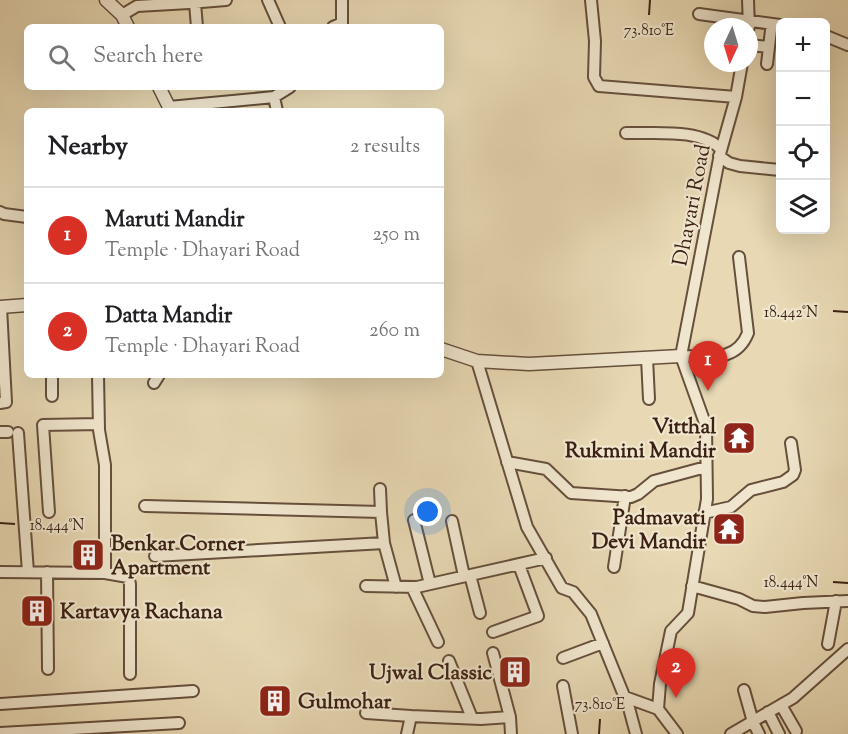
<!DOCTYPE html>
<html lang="en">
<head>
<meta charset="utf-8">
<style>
  body { margin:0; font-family:"Sorts Mill Goudy",serif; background:#f2f2f2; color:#202124 }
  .controls { position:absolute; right:18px; top:18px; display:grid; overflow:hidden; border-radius:9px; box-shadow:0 6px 24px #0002 }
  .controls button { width:54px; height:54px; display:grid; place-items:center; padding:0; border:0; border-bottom:2px solid #e0e0e0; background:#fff; color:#202124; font:30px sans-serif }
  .compass { position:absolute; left:704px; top:18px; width:54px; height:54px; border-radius:50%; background:#fff; box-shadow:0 6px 24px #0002; rotate:184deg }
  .you { position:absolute; left:428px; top:512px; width:21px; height:21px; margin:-15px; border:4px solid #fff; border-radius:50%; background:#1a73e8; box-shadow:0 0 0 9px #1a73e833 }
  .badge { display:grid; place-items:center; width:39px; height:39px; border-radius:50%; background:#d93025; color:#fff; font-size:20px; font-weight:700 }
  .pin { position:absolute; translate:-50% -50px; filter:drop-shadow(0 2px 3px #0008) }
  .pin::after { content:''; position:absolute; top:32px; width:21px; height:18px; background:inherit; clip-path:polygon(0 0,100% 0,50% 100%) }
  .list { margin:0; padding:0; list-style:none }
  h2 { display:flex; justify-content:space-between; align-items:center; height:78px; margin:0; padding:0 24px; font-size:26px }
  h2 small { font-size:20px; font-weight:400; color:#757577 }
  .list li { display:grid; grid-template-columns:39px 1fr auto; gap:18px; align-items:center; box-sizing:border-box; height:96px; padding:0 24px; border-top:2px solid #e0e0e0 }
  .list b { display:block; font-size:22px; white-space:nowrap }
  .list p { margin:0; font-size:20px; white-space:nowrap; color:#757577 }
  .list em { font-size:20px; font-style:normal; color:#757577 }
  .icon { flex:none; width:33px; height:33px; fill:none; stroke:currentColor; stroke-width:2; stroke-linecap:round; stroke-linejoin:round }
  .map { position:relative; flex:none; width:848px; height:734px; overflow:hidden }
  .search { position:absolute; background:#fff; box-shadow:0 6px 24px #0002; left:24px; top:24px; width:420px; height:66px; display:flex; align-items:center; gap:15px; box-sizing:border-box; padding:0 21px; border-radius:9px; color:#757577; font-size:22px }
  .panel { position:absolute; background:#fff; box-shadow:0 6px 24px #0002; left:24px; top:108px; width:420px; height:270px; border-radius:9px }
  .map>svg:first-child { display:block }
</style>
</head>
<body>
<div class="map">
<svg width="848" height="734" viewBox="0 0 848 734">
  <rect width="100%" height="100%" fill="#e8d9b4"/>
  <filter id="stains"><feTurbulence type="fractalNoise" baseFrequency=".00333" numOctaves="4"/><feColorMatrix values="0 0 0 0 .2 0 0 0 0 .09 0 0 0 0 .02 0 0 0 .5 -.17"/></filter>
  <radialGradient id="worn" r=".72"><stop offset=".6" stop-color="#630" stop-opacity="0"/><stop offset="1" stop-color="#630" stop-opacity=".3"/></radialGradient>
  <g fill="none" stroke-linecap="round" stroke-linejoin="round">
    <defs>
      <path id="minor" d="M268,0L280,27
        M591,0L595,41L594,77L599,86L736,97
        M748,0L749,27
        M189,3L226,0
        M195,3L197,27
        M699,14L780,25
        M122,15L137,6L189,3L188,0
        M333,27L342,23V0
        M826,36L848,45
        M749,45L769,47L767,64
        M769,47L771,30
        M169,107L274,97
        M277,111L274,97L290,87
        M626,133C655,134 700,128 721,149
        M719,156L729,163L740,166L780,170
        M0,212L4,214L27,217
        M681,356C709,356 736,363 748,333L739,257
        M647,358L649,399
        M477,361L527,527L562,588L573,592L591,614L629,708L636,734
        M52,375V396
        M98,375L99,430L105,465V573
        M154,383L159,375
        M0,403L6,402L1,307
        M0,432H8
        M18,433L28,572
        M507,462L546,469L571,493L631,497L638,494L654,481L706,467
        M380,489L381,512
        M145,506L381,512L384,543L155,556
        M49,512L43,425L99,424
        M704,513L731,507L751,490L783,482L793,475L795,470L791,443
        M414,520L430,584
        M452,521L464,576
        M384,543L396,587
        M614,567L625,496
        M0,572L105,573L128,577L130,584V674
        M47,572L48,669
        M470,575L480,613
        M366,586L417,587L546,558
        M692,586L739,599L753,606L765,607L803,603L848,601
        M412,587L438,642
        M493,632L538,616L519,565
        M828,644L836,601
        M563,658L603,643
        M449,661L472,718
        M563,686L572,734
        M744,690L753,722L759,734
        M625,697L658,709
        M0,704L193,691
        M781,705L796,731
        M768,712L779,734
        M366,713L411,716
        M510,717L511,734
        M0,733L179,723
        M407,734L411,716L481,719L510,717L493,653
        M677,734L658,709L660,684L671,631L688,613L707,499L706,426L681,356L720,154L736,97L742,63
        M731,734L793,698L848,649"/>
      <path id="tertiary" d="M106,0L122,15L128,27
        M159,87L171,111
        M0,307L27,305
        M441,349L477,361L529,364L681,356"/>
    </defs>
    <!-- minor casing -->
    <use href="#minor" stroke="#664f3c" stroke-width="14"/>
    <!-- tertiary casing -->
    <use href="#tertiary" stroke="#664f3c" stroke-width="15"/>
    <!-- minor -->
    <use href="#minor" stroke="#f0e6ce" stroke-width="10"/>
    <!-- tertiary -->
    <use href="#tertiary" stroke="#f0e6ce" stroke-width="12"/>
  </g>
  <!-- ticks -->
  <path fill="none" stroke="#3b2114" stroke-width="2" d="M649,15L650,0M833,311L848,312M0,523L15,524M833,582L848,583M599,734L600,719"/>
  <!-- icons -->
  <defs>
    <symbol id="temple-square" viewBox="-11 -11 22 22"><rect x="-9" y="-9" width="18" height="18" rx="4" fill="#8f2418" stroke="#f0e6ce"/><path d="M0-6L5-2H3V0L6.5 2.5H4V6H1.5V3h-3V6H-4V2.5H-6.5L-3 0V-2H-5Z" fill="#fff"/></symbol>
    <symbol id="building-square" viewBox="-11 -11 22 22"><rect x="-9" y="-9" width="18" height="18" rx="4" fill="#8f2418" stroke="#f0e6ce"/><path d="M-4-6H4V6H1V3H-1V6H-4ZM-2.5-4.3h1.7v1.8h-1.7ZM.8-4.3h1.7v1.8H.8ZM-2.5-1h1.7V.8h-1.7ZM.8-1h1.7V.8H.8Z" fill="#fff"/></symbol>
  </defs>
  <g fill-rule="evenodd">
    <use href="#temple-square" x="720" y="419" width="38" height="38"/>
    <use href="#temple-square" x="710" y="510" width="38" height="38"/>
    <use href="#building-square" x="69" y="536" width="38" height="38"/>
    <use href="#building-square" x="18" y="592" width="38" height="38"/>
    <use href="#building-square" x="496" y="653" width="38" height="38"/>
    <use href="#building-square" x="256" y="682" width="38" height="38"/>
  </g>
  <g text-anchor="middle" stroke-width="4.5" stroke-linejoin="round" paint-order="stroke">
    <!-- street labels -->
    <g font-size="21" fill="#3b2114" stroke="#f0e6ce">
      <text transform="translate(691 205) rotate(-79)" y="7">Dhayari Road</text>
    </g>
    <!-- poi labels -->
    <g font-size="21" font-weight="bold" fill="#3b2114" stroke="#f0e6ce" text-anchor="end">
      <text x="716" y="433">Vitthal<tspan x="716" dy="24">Rukmini Mandir</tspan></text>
      <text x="706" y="524">Padmavati<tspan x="706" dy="24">Devi Mandir</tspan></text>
      <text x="111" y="550" text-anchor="start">Benkar Corner<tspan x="111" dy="24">Apartment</tspan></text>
      <text x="60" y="618" text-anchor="start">Kartavya Rachana</text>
      <text x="492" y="679">Ujwal Classic</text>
      <text x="298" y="708" text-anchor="start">Gulmohar</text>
    </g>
  </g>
  <g font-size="15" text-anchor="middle" fill="#3b2114" stroke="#f0e6ce" stroke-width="4.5" stroke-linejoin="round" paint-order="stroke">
    <text x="649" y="35">73.810°E</text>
    <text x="791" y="317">18.442°N</text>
    <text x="57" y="530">18.444°N</text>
    <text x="791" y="587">18.444°N</text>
    <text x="600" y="709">73.810°E</text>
  </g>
  <rect width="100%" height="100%" filter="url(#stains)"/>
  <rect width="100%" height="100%" fill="url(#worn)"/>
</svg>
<div class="controls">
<button>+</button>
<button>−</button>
<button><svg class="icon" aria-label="locate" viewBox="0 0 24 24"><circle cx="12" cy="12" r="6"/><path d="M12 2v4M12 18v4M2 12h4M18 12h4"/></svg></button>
<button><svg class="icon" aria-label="layers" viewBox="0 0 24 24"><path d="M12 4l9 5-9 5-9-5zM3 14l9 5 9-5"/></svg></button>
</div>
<svg class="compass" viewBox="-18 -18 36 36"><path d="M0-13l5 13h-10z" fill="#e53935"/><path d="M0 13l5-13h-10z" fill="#757577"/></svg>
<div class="you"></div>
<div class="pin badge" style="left:708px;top:391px">1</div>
<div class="pin badge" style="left:676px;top:698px">2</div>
<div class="search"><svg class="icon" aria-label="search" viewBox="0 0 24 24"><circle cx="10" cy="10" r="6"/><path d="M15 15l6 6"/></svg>Search here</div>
<section class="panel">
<h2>Nearby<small>2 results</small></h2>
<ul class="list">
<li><span class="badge">1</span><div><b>Maruti Mandir</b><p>Temple · Dhayari Road</p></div><em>250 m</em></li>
<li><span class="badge">2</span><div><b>Datta Mandir</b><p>Temple · Dhayari Road</p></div><em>260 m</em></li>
</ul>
</section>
</div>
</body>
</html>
